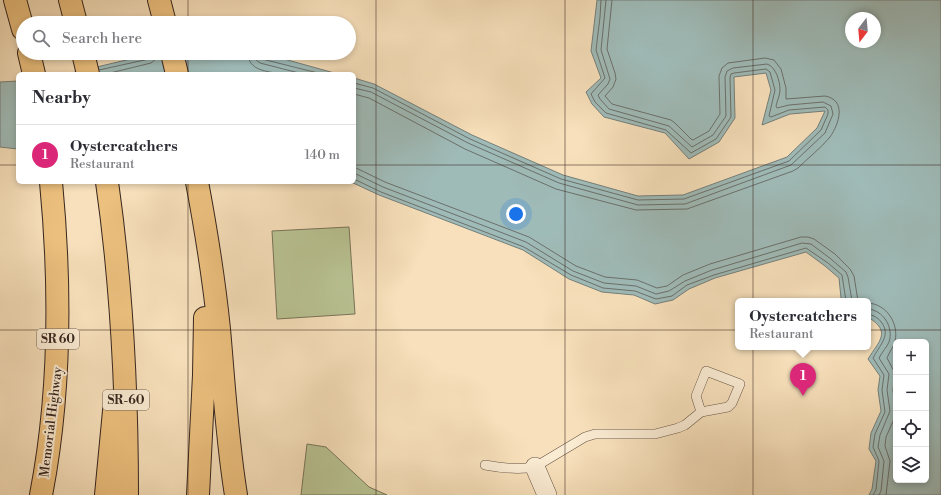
<!DOCTYPE html>
<html lang="en">
<head>
<meta charset="utf-8">
<style>
  body { margin:0; font-family:"Libre Bodoni",serif; background:#f2f2f3; color:#2b2b33 }
  .controls { position:absolute; right:12px; bottom:12px; display:grid; overflow:hidden; border-radius:6px; box-shadow:0 2px 6px #0003 }
  .controls button { width:36px; height:36px; display:grid; place-items:center; padding:0; border:0; border-bottom:1px solid #e1e1e2; background:#fff; color:#2b2b33; font:20px sans-serif }
  .compass { position:absolute; left:845px; top:12px; width:36px; height:36px; border-radius:50%; background:#fff; box-shadow:0 2px 6px #0003; rotate:196deg }
  .you { position:absolute; left:516px; top:214px; width:14px; height:14px; margin:-10px; border:3px solid #fff; border-radius:50%; background:#1a73e8; box-shadow:0 0 0 6px #1a73e833 }
  .badge { display:grid; place-items:center; width:26px; height:26px; border-radius:50%; background:#db2777; color:#fff; font-size:13px; font-weight:700 }
  .pin { position:absolute; translate:-50% -33px; filter:drop-shadow(0 1px 2px #0008) }
  .pin::after { content:''; position:absolute; top:21px; width:14px; height:12px; background:inherit; clip-path:polygon(0 0,100% 0,50% 100%) }
  .popup { position:absolute; left:735px; top:298px; width:136px; height:52px; box-sizing:border-box; display:grid; place-content:center; border-radius:6px; background:#fff; filter:drop-shadow(0 1px 3px #0005); font-size:13px; white-space:nowrap; color:#7c7c81 }
  .popup b { font-size:15px; color:#2b2b33 }
  .popup::after { content:''; position:absolute; left:50%; top:100%; margin-left:-8px; border:8px solid transparent; border-top-color:#fff }
  .list { margin:0; padding:0; list-style:none }
  h2 { display:flex; justify-content:space-between; align-items:center; height:52px; margin:0; padding:0 16px; font-size:17px }
  h2 small { font-size:13px; font-weight:400; color:#7c7c81 }
  .list li { display:grid; grid-template-columns:26px 1fr auto; gap:12px; align-items:center; box-sizing:border-box; height:60px; padding:0 16px; border-top:1px solid #e1e1e2 }
  .list b { display:block; font-size:15px; white-space:nowrap }
  .list p { margin:0; font-size:13px; white-space:nowrap; color:#7c7c81 }
  .list em { font-size:13px; font-style:normal; color:#7c7c81 }
  .icon { flex:none; width:22px; height:22px; fill:none; stroke:currentColor; stroke-width:2; stroke-linecap:round; stroke-linejoin:round }
  .map { position:relative; flex:none; width:941px; height:495px; overflow:hidden }
  .search { position:absolute; background:#fff; box-shadow:0 2px 6px #0003; left:16px; top:16px; width:340px; height:44px; display:flex; align-items:center; gap:10px; box-sizing:border-box; padding:0 14px; border-radius:22px; color:#7c7c81; font-size:15px }
  .panel { position:absolute; background:#fff; box-shadow:0 2px 6px #0003; left:16px; top:72px; width:340px; height:112px; border-radius:6px }
  .map>svg:first-child { display:block }
</style>
</head>
<body>
<div class="map">
<svg width="941" height="495" viewBox="0 0 941 495">
  <rect width="100%" height="100%" fill="#f7e0bb"/>
  <filter id="stains"><feTurbulence type="fractalNoise" baseFrequency=".005" numOctaves="4"/><feColorMatrix values="0 0 0 0 .2 0 0 0 0 .09 0 0 0 0 .02 0 0 0 .5 -.17"/></filter>
  <radialGradient id="worn" r=".72"><stop offset=".6" stop-color="#630" stop-opacity="0"/><stop offset="1" stop-color="#630" stop-opacity=".3"/></radialGradient>
  <!-- green -->
  <path fill="#b9c393" stroke="#787459" d="M349,227L355,314L277,319L272,231Z
    M307,444L326,447L369,487L387,495H301Z"/>
  <!-- water -->
  <path fill="#9fbbb8" stroke="#757f7b" fill-rule="evenodd" d="M597,0H941V495H869L872,489L876,461L869,449L871,433L881,411L878,390L880,376L868,359C879,341 892,332 868,317V301H844L841,298L839,278L825,266L806,252L715,278L689,289L673,300L655,304L634,295L602,292L569,279L523,250L379,195L351,182H354V78L374,84L472,135L563,175L638,196L683,195L787,157L817,128L825,111L790,114L762,125L771,90L766,73L734,77L735,118L719,142L689,159L665,133L604,117L592,104L586,92L601,78L591,51ZM851,18H875V42H851ZM896,342H926V480H896Z
    M156,53H254L284,59L338,74H67Z
    M18,81V149L0,147V82Z"/>
  <g fill="none" stroke-linecap="round" stroke-linejoin="round">
    <!-- shore -->
    <path stroke="#6b706c" stroke-width="1" d="M248,53C248,71 267,71 280,74
      M254,53L255,59L260,63L303,74
      M259,53V57L262,59L322,74
      M99,70L149,59L152,56V53
      M106,74L151,63L156,59L157,53
      M354,83L373,88L470,139L561,179L638,200L684,199L789,161L821,130L828,114V110L825,107L789,110L771,117L769,116L775,90L770,72L766,69L734,73L731,74L730,78L731,117L716,139L691,153L666,130L606,113L595,102L591,94L605,78L596,50L600,17L601,0
      M354,88L371,92L468,143L559,183L638,205L685,204L791,165L825,133L833,114L831,106L823,102L789,105L777,108L776,106C777,101 780,95 780,90C780,81 776,67 767,64L733,68L727,71L725,77L726,116L713,135L692,147L669,126L609,109L600,99L598,95L608,84L610,79L601,50L606,0
      M354,94L369,98L465,149L556,189L636,210L687,209L793,171L798,168C808,158 821,148 830,137C839,124 847,100 825,96L786,99V88L781,69L774,60L765,58L728,63L722,68L719,76L720,114L709,131L693,140L691,139L675,123L671,120L612,104L605,96L613,87L616,79L615,73L607,49L612,0
      M354,167L385,182L529,237L576,266L605,277L637,280L657,288L667,286L683,275L710,264L801,237H808L814,239L835,254L850,269L854,276L858,301
      M354,173L383,187L526,242L573,271L604,283L636,286L656,294L669,291L685,281L712,270L802,243L811,244L831,259L846,272L848,277L852,301
      M354,179L381,192L524,247L571,275L603,288L635,291L656,299L672,296L687,285L714,275L806,248L828,263L842,275L846,301
      M868,303C887,304 899,324 895,341C894,347 889,352 887,358L895,373L893,390L896,411L895,417L886,437L885,446L890,461L886,495
      M868,309C883,310 894,327 889,342C887,347 882,352 879,358L889,374L887,390L890,411L880,435L878,447L884,461L881,491L879,495
      M868,314C873,315 879,318 882,323C891,336 879,346 873,358L884,375L882,390L885,412L875,434L873,447L879,461L876,490L873,495"/>
    <defs>
      <path id="service" d="M485,465C501,468 518,470 535,467L585,437L595,434H655L678,428L685,425L701,412L728,407L732,403L740,384L706,371L696,396L701,412"/>
      <path id="minor" d="M535,467L547,495"/>
      <path id="motorway" d="M15,0L23,29
        M70,0L76,23
        M159,0L165,23
        M29,53L34,74
        M83,53L88,74
        M172,53L177,74
        M107,182C122,287 127,390 127,495
        M197,182C206,230 214,280 219,329C224,385 227,440 236,495
        M41,495C61,392 61,287 51,182
        M106,495L114,411
        M198,495L204,375L205,318"/>
    </defs>
    <!-- service casing -->
    <use href="#service" stroke="#675446" stroke-width="10"/>
    <!-- minor casing -->
    <use href="#minor" stroke="#675446" stroke-width="20"/>
    <!-- motorway casing -->
    <use href="#motorway" stroke="#37261f" stroke-width="24"/>
    <!-- service -->
    <use href="#service" stroke="#faebd3" stroke-width="9"/>
    <!-- minor -->
    <use href="#minor" stroke="#faebd3" stroke-width="19"/>
    <!-- motorway -->
    <use href="#motorway" stroke="#ecc07e" stroke-width="22"/>
  </g>
  <!-- grid -->
  <path fill="none" stroke="#37261f" stroke-width="1" stroke-opacity="0.55" d="M188,0V23M376,0V495M565,0V495M753,0V495M188,53V74M0,165H18M354,165H941M188,182V495M0,330H941"/>
  <g text-anchor="middle" stroke-width="4" stroke-linejoin="round" paint-order="stroke">
    <!-- shield labels -->
    <g fill="#faebd3" stroke="#726155" stroke-width="1">
      <rect x="37" y="329" width="42" height="20" rx="3"/>
      <rect x="103" y="390" width="46" height="20" rx="3"/>
    </g>
    <g font-size="12" font-weight="bold" fill="#37261f">
      <text x="58" y="343">SR 60</text>
      <text x="126" y="404">SR-60</text>
    </g>
    <!-- street labels -->
    <g font-size="13" fill="#37261f" stroke="#faebd3">
      <text transform="translate(50 422) rotate(-83)" y="5">Memorial Highway</text>
    </g>
  </g>
  <rect width="100%" height="100%" filter="url(#stains)"/>
  <rect width="100%" height="100%" fill="url(#worn)"/>
</svg>
<div class="controls">
<button>+</button>
<button>−</button>
<button><svg class="icon" aria-label="locate" viewBox="0 0 24 24"><circle cx="12" cy="12" r="6"/><path d="M12 2v4M12 18v4M2 12h4M18 12h4"/></svg></button>
<button><svg class="icon" aria-label="layers" viewBox="0 0 24 24"><path d="M12 4l9 5-9 5-9-5zM3 14l9 5 9-5"/></svg></button>
</div>
<svg class="compass" viewBox="-18 -18 36 36"><path d="M0-13l5 13h-10z" fill="#e53935"/><path d="M0 13l5-13h-10z" fill="#7c7c81"/></svg>
<div class="you"></div>
<div class="pin badge" style="left:803px;top:396px">1</div>
<div class="popup"><b>Oystercatchers</b>Restaurant</div>
<div class="search"><svg class="icon" aria-label="search" viewBox="0 0 24 24"><circle cx="10" cy="10" r="6"/><path d="M15 15l6 6"/></svg>Search here</div>
<section class="panel">
<h2>Nearby<small></small></h2>
<ul class="list">
<li><span class="badge">1</span><div><b>Oystercatchers</b><p>Restaurant</p></div><em>140 m</em></li>
</ul>
</section>
</div>
</body>
</html>
